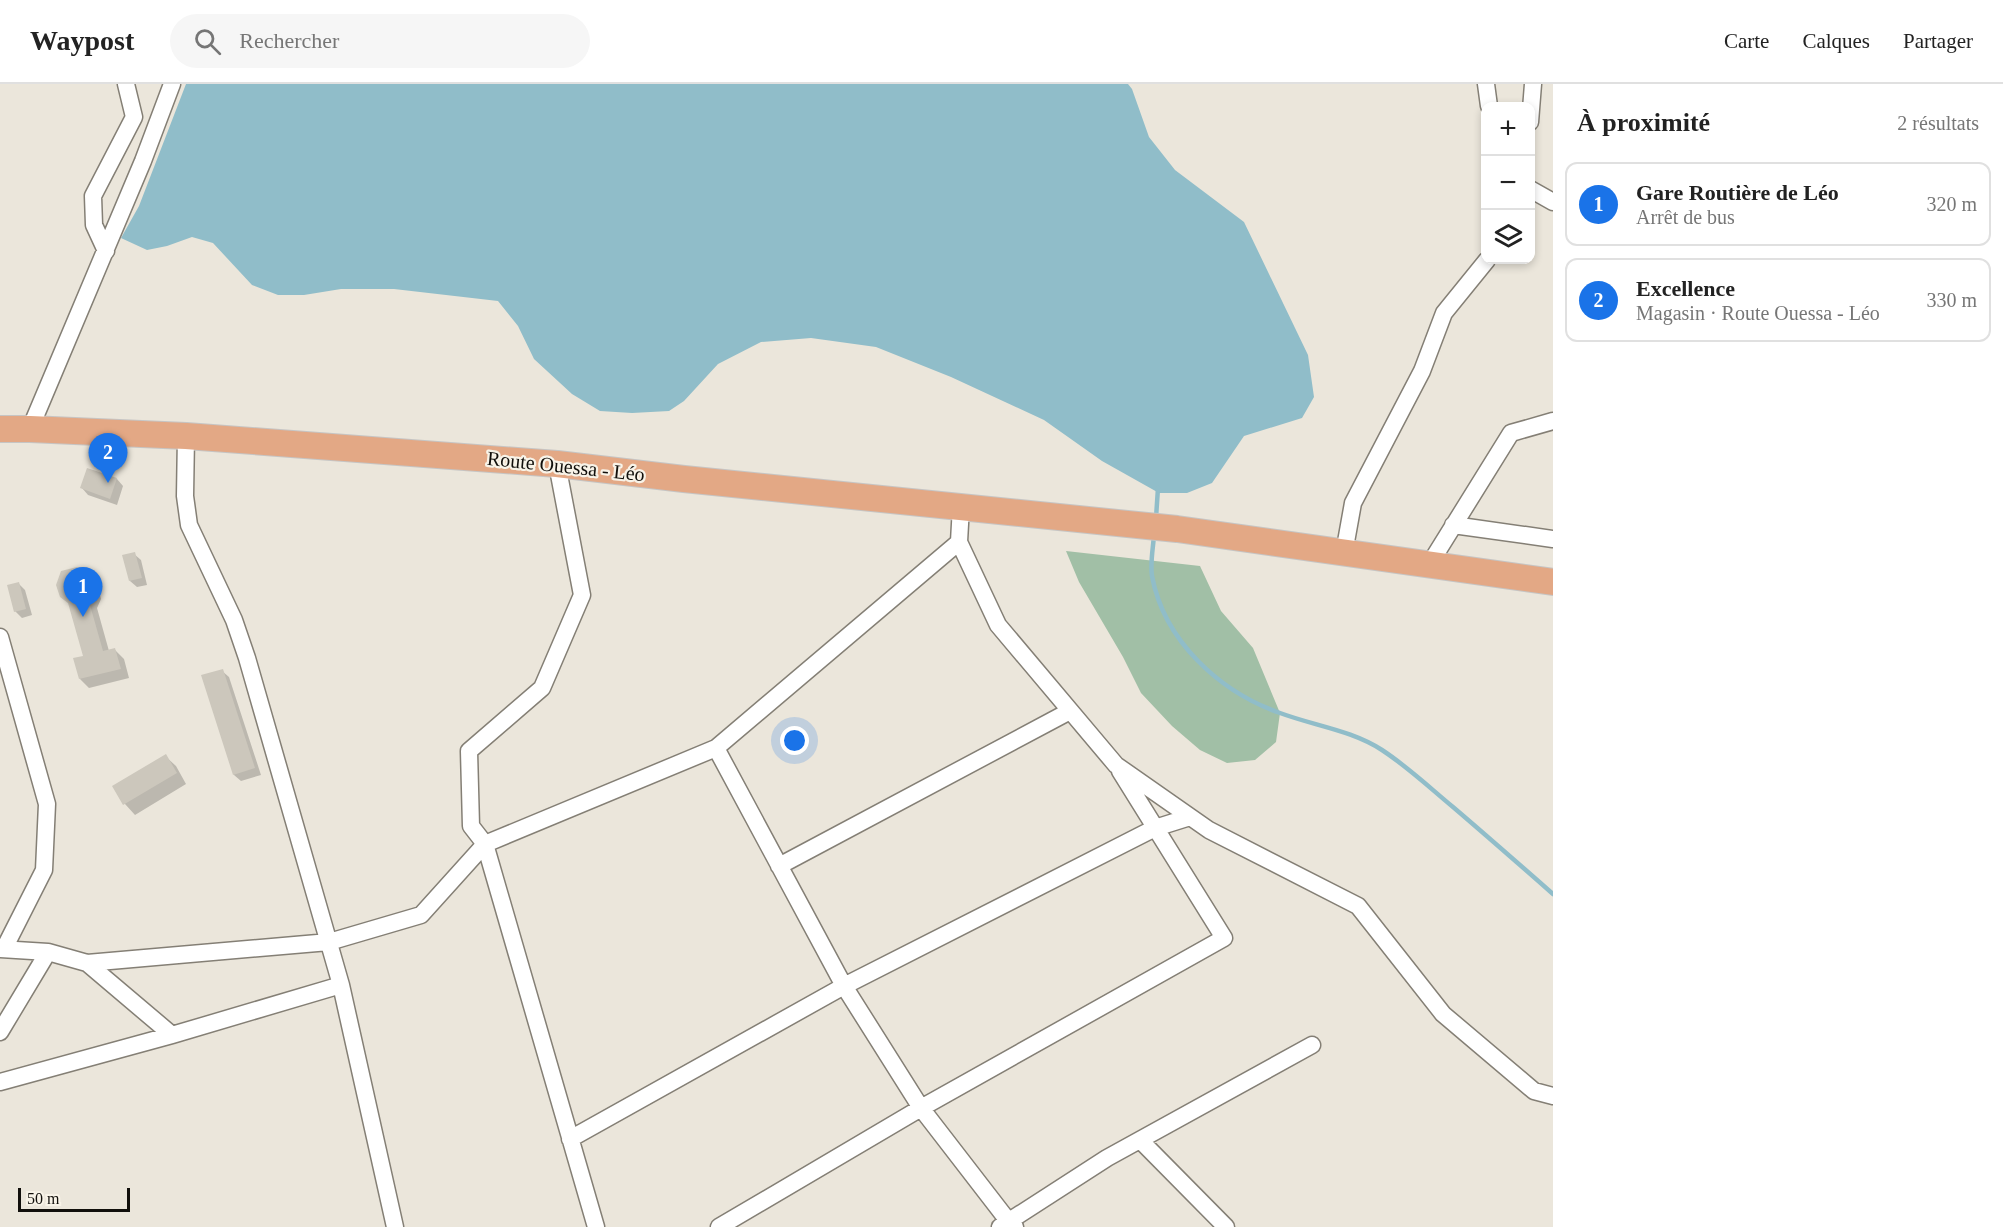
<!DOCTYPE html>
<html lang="fr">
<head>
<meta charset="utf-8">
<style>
  body { margin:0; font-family:"Times New Roman",serif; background:#f6f6f6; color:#222 }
  .controls { position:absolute; right:18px; top:18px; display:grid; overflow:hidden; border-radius:12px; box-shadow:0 3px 9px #0003 }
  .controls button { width:54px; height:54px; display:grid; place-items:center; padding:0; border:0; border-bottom:2px solid #e0e0e0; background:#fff; color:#222; font:30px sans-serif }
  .scale { position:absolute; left:18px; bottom:15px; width:112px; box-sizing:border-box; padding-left:6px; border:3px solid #110f0b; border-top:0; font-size:16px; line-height:21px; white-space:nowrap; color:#110f0b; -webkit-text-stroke:4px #f8f3e8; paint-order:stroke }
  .you { position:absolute; left:795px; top:657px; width:21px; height:21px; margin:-15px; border:4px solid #fff; border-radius:50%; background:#1a73e8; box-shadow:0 0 0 9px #1a73e833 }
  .badge { display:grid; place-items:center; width:39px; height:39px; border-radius:50%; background:#1a73e8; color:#fff; font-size:20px; font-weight:700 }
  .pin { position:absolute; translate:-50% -50px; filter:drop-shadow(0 2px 3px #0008) }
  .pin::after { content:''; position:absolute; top:32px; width:21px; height:18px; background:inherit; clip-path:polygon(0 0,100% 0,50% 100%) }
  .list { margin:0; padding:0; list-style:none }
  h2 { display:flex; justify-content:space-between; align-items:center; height:78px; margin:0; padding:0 24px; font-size:26px }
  h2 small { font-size:20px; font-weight:400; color:#767676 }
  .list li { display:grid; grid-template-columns:39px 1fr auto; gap:18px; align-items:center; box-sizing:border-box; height:84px; margin:0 12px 12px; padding:0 12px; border:2px solid #e0e0e0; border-radius:12px }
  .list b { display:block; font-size:22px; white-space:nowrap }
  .list p { margin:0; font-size:20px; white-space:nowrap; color:#767676 }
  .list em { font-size:20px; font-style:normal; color:#767676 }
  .icon { flex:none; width:33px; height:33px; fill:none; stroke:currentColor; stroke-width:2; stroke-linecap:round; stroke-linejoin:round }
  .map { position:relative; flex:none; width:1553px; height:1143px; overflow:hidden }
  header { display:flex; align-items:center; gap:36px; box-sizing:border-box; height:84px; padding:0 30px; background:#fff; border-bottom:2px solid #e0e0e0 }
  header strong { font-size:28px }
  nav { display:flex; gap:33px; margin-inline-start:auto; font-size:21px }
  .search { width:420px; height:54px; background:#f6f6f6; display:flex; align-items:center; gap:15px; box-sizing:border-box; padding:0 21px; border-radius:33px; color:#767676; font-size:22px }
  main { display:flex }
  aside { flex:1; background:#fff }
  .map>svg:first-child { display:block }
</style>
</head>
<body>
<header>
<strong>Waypost</strong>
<div class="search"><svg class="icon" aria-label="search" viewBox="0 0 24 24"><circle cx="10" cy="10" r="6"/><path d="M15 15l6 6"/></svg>Rechercher</div>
<nav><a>Carte</a><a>Calques</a><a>Partager</a></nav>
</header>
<main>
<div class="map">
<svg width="1553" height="1143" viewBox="0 0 1553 1143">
  <rect width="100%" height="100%" fill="#ebe6db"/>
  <!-- green -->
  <path fill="#a1bfa6" d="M1066,467L1200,482L1221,527L1253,564L1280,629L1276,658L1255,676L1227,679L1200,666L1172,642L1141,609L1123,573L1079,498Z"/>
  <!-- water -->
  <path fill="#90bdc9" d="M186,0H1128L1132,5L1149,53L1175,86L1244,138L1308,271L1314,313L1302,334L1244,352L1212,399L1187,409H1159L1102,377L1044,336L951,293L876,263L811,254L761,258L718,280L684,317L669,327L632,329L600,327L572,310L534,275L518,242L498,217L394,205H341L304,211H278L252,201L213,159L192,153L167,162L147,166L121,154L139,122Z"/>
  <!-- shadow -->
  <path fill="#0003" d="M88,385L117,395L123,402L117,421L88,411L82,404Z
    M134,470L141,476L147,501L137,503L130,497Z
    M88,494L98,503L101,515L97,524L109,567L115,566L124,575L129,594L89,604L80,595L85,573Z
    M18,499L25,506L32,531L22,534L15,527Z
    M222,587L229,593L261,691L241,697L234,691Z
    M165,672L176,682L186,700L135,731L125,720L114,703Z"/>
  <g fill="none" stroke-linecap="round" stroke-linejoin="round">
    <!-- stream -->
    <path stroke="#90bdc9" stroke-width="4.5" d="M1156,434L1158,404
      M1154,451C1153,465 1150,479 1152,492C1164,557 1220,608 1280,629C1315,642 1351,646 1382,666C1408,683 1430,704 1453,723C1487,752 1520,781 1553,810"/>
  </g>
  <!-- building -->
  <path fill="#ccc7bc" d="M87,384L117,394L110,415L80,404Z
    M135,468L142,494L129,497L122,471Z
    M77,483L89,492L92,504L88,514L103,567L115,564L121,585L79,595L73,574L83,572L68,519L60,513L56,501L61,487Z
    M19,498L26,525L14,528L7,501Z
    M223,585L255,684L233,691L201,591Z
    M166,670L177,689L123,721L112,702Z"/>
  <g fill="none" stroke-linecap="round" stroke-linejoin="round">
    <defs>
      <path id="street" d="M1486,0L1489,22
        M1530,38L1533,0
        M1530,105L1553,118
        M106,167L94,141L93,112L134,33L126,0
        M30,345L143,77L172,0
        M186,352L185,412L189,441L234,536L247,574L341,901L395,1143
        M557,380L582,511L542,604L469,667L471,742L485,760L596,1143
        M1453,441L1553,455
        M959,458L998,541L1116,681L1209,746L1358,822L1443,930L1534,1007L1553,1012
        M1344,469L1353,419L1422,287L1444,229L1487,176
        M1429,481L1511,349L1553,337
        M0,553L47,720L44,786L4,865
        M716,664L844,902L921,1024L1009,1138L1015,1143
        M779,782L1070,627
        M0,865L48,868L87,879L329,858L421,831L485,760L716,664L959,458L961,422
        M87,879L172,951
        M0,948L48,868
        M0,998L172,951L341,901
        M570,1055L844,902L1155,744L1190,733
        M1140,1056L1226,1143
        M719,1143L921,1024L1224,854L1120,687
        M1000,1143L1107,1074L1312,961"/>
      <path id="primary" d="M0,345H30L186,352L557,380L684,395L1177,445L1553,498"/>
    </defs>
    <!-- street casing -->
    <use href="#street" stroke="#847f75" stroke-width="19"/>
    <!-- primary casing -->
    <use href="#primary" stroke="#c6c5c4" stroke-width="28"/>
    <!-- street -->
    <use href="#street" stroke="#fff" stroke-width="16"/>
    <!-- primary -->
    <use href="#primary" stroke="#e3a885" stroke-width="26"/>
  </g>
  <g text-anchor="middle" stroke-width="4.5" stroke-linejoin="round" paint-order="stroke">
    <!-- street labels -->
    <g font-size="20" fill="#110f0b" stroke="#f8f3e8">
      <text transform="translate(566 382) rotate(6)" y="7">Route Ouessa - Léo</text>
    </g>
  </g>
</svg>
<div class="controls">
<button>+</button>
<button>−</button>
<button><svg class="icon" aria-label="layers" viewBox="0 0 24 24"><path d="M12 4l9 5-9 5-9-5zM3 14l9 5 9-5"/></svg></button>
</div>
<div class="scale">50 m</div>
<div class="you"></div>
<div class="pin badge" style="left:83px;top:533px">1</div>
<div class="pin badge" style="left:108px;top:399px">2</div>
</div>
<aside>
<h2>À proximité<small>2 résultats</small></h2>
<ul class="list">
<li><span class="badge">1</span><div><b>Gare Routière de Léo</b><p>Arrêt de bus</p></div><em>320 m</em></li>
<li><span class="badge">2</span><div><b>Excellence</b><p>Magasin · Route Ouessa - Léo</p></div><em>330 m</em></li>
</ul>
</aside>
</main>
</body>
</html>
